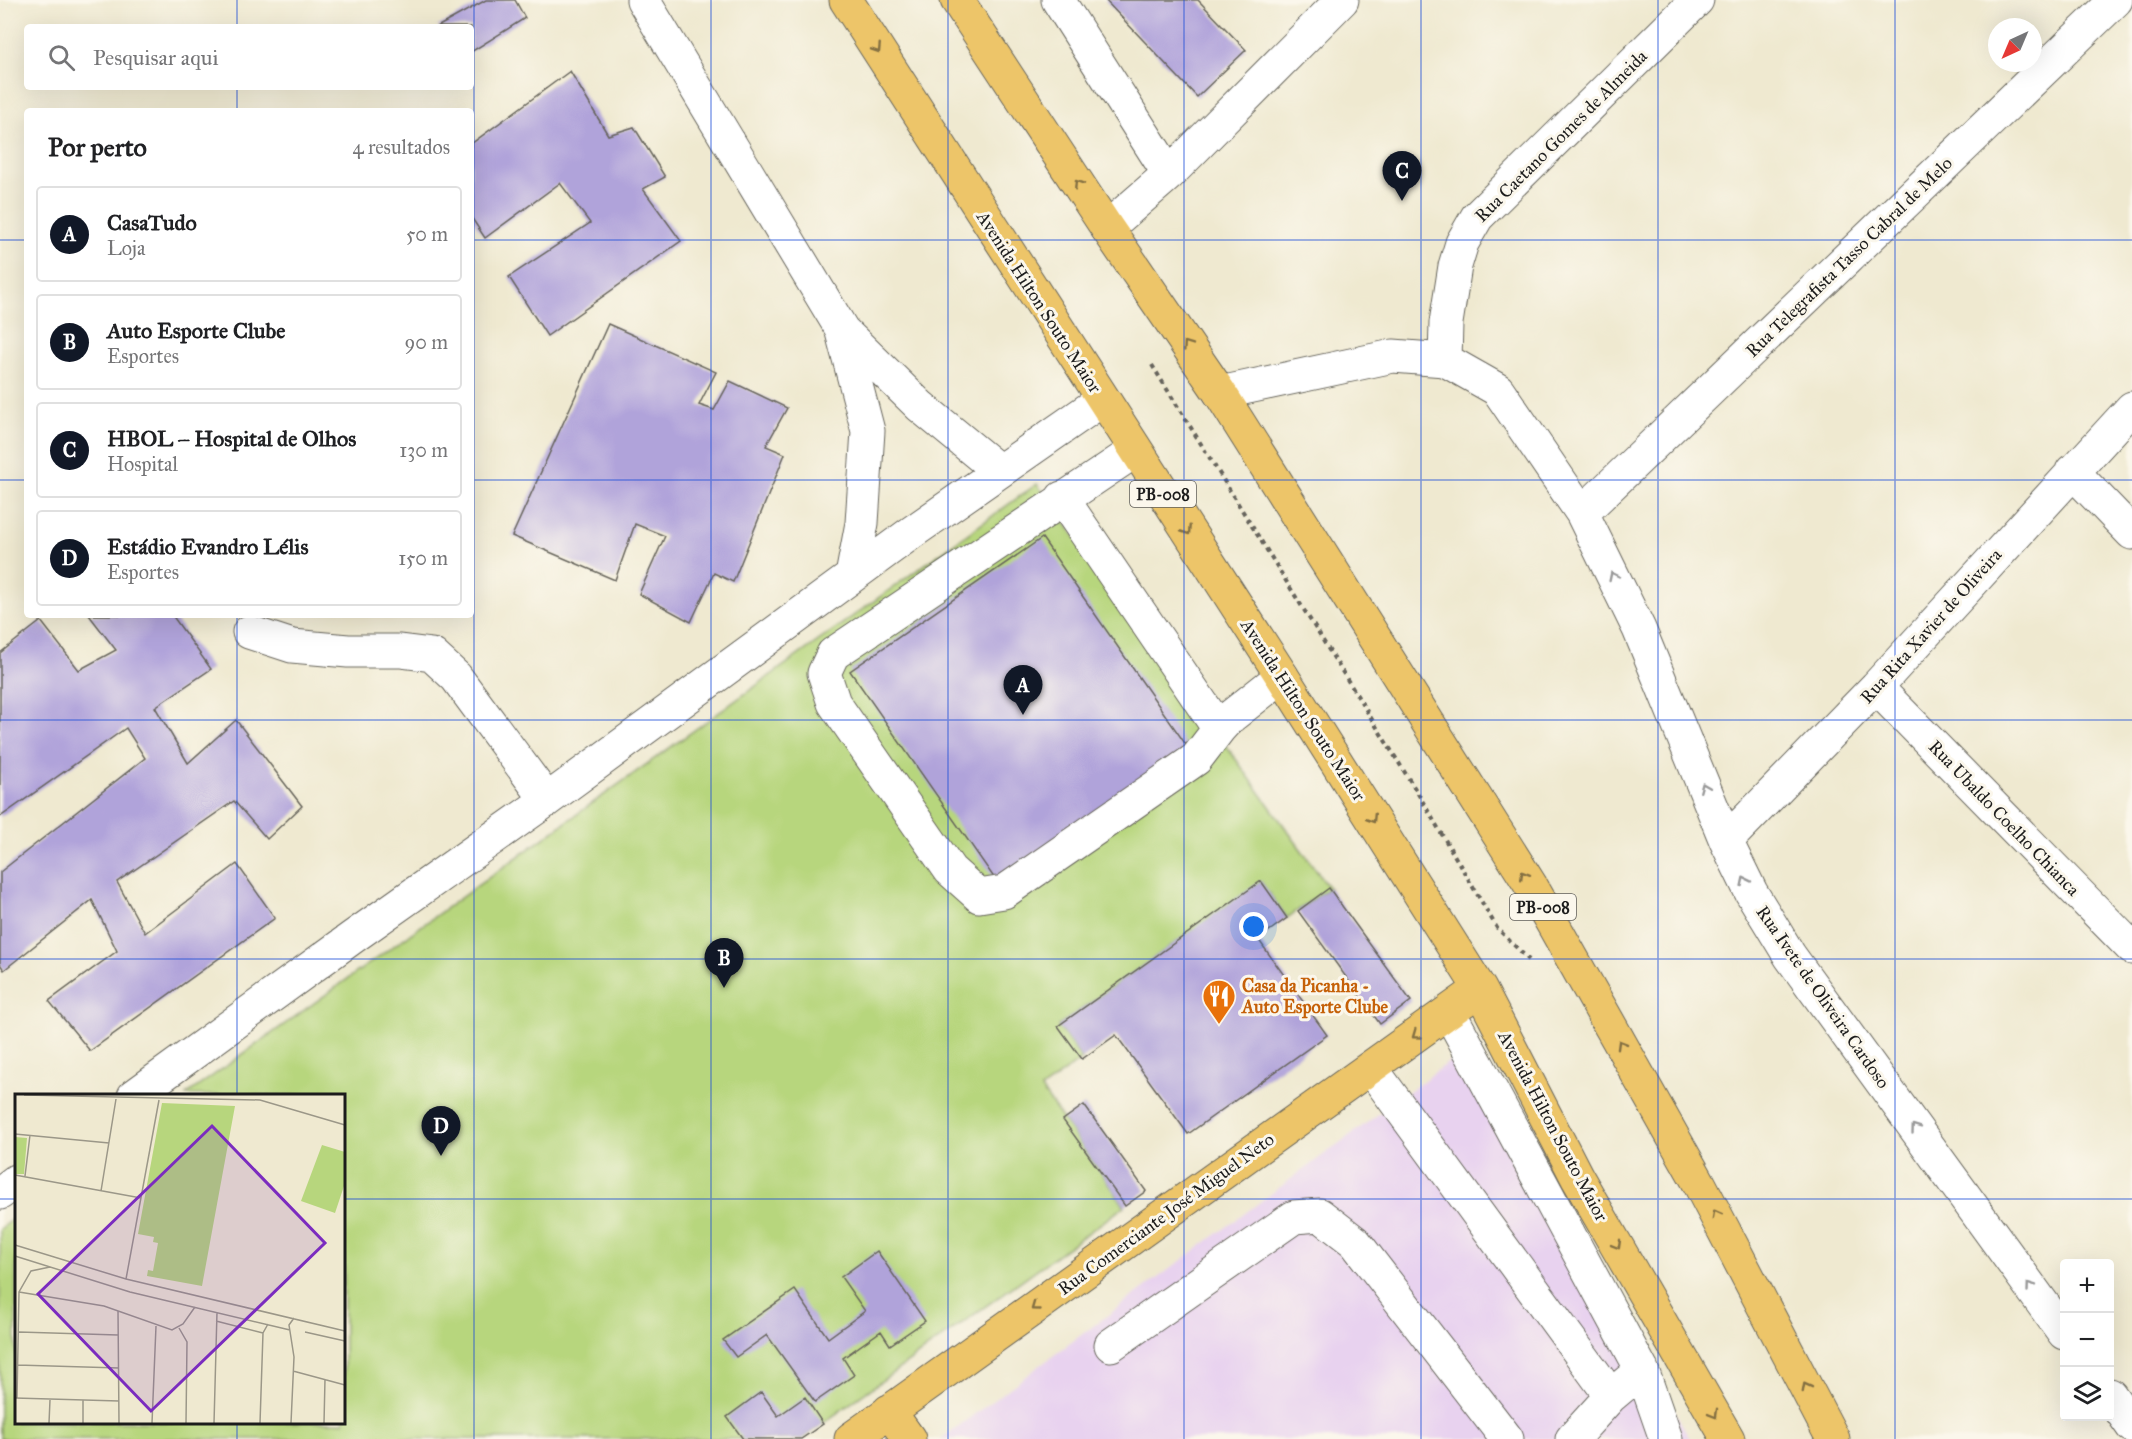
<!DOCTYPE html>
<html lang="pt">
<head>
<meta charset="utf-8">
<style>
  body { margin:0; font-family:"IM FELL Great Primer",serif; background:#f6f6f6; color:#202124 }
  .controls { position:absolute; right:18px; bottom:18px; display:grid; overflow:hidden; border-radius:6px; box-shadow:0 6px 24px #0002 }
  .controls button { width:54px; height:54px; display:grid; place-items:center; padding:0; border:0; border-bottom:2px solid #e0e0e0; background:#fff; color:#202124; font:30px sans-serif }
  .compass { position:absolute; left:1988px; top:18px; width:54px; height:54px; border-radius:50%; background:#fff; box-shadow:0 6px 24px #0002; rotate:224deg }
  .you { position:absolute; left:1254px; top:927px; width:21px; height:21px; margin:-15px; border:4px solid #fff; border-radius:50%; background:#1a73e8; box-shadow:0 0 0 9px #1a73e833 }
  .badge { display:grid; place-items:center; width:39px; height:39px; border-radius:50%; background:#111827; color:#fff; font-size:20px; font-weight:700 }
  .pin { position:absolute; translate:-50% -50px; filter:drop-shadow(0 2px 3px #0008) }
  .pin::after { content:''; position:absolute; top:32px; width:21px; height:18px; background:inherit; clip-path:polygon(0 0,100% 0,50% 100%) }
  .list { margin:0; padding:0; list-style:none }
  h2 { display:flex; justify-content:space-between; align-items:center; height:78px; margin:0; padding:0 24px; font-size:26px }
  h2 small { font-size:20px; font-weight:400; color:#757577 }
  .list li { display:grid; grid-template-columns:39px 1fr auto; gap:18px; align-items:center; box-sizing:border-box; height:96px; margin:0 12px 12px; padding:0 12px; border:2px solid #e0e0e0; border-radius:6px }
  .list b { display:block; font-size:22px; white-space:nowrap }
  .list p { margin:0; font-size:20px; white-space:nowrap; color:#757577 }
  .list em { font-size:20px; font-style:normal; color:#757577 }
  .icon { flex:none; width:33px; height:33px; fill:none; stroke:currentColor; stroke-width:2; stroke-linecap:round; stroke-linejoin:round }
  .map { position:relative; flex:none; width:2132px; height:1439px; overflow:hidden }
  .search { position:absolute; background:#fff; box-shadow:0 6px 24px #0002; left:24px; top:24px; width:450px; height:66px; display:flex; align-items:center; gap:15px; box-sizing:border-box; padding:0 21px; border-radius:6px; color:#757577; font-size:22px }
  .panel { position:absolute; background:#fff; box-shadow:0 6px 24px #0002; left:24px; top:108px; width:450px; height:510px; border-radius:6px }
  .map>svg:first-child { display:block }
</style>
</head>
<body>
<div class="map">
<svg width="2132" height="1439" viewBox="0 0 2132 1439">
  <rect width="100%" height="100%" fill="#fbf7ec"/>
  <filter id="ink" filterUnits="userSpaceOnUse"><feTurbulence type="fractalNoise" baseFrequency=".0167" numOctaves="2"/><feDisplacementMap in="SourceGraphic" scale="12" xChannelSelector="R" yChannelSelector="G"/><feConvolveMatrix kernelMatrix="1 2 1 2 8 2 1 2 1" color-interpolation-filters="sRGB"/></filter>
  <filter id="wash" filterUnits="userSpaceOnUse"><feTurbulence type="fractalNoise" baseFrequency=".008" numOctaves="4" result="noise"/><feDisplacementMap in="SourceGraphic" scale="24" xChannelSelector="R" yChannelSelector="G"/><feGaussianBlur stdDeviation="1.35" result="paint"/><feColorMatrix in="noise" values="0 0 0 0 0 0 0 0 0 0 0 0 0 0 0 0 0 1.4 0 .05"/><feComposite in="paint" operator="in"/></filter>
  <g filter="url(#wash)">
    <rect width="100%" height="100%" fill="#efe9d0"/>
    <!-- built -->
    <path fill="#e8d2ef" d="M1473,1044L1690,1439H941Z"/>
    <!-- green -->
    <path fill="#b7d67d" stroke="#6a794c" stroke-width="1.5" d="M1037,484L1329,888L1287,918L1261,882L1058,1026L1082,1059L1041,1089L1125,1206L801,1439H0V1229L16,1217V1422H344V1096L186,1095Z"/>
    <g id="blocks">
      <!-- building -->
      <path fill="#b0a3da" d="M486,0H515L525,18L471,52V27H437Z
        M1105,0H1198L1246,50L1197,97Z
        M570,71L608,135L634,127L665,177L643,189L681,241L547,336L509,277L590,223L560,183L485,238L471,217V144Z
        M608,324L716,372L699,405L714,410L730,381L787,408L766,446L785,454L733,582L714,573L691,622L639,594L665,536L635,524L615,580L512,536Z
        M1042,538L1196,759L1004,892L850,671Z
        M89,615H172L211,669L155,707L188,763L236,720L302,806L267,839L234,801L117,882L145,933L237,864L275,918L90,1051L49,1001L117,951L92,900L4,970L0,964V872L145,758L126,728L0,817V653L41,621L79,670L116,650Z
        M1261,881L1287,918L1258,939L1327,1035L1188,1134L1116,1035L1082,1059L1058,1026Z
        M1329,888L1411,1001L1380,1024L1298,911Z
        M1084,1105L1146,1191L1125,1206L1063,1120Z
        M877,1251L925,1321L890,1345L881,1331L843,1358L854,1375L815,1402L767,1335L736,1357L723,1340L795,1290L828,1338L865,1311L841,1277Z
        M761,1392L778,1416L805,1397L823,1424L801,1439H743L727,1417Z"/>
    </g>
  </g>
  <g filter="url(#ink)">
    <use href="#blocks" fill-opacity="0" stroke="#66645b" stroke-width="1.5"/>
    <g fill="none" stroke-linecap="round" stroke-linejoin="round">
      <defs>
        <path id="minor" d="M643,0L841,328L868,431L862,523L852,576
          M1058,0L1169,174
          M1107,228L1169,174L1342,0
          M842,330L920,406L999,471
          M1445,360L1446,323L1455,266L1462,243L1477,217L1697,0
          M1220,393L1393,356L1445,360L1498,390L1582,513L1639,629L1726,841L1751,892L1790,956L2064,1333
          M1135,451L833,654L824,673L834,703L950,870L979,896L1004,892L1196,759L1219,729
          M2072,471L2132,533
          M1062,498L1219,729L1229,718L1282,676
          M1582,513L2116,0
          M249,632L292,646L348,651H400L432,655L456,677L547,800L911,533L1102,400
          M1876,687L2132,948
          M1726,841L1876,687L2132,408
          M1449,1012L1642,1370L1611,1396
          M1371,1068L1611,1396L1572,1439
          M134,1096L353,937L547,800
          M0,1193L16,1181
          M1111,1345L1294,1217L1320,1215L1355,1242L1507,1439
          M1642,1370L1666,1439
          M2110,1395L2132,1426"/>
        <path id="major" d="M846,0L1282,676L1480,989L1577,1177L1728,1439
          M957,0L1107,228L1220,393L1533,889L1699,1183L1833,1439
          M889,1411L909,1439
          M851,1439L1480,989"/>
      </defs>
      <!-- minor casing -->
      <use href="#minor" stroke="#66645b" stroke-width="35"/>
      <!-- major casing -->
      <use href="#major" stroke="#66645b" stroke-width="35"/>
      <!-- path -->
      <path stroke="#66645b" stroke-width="4" stroke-dasharray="4.5 4.5" stroke-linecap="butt" d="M1152,365L1417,792L1497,928L1529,960"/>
      <!-- minor -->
      <use href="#minor" stroke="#fff" stroke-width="33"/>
      <!-- major -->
      <use href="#major" stroke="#edc569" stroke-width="33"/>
    </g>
    <!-- one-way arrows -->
    <defs><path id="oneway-chevron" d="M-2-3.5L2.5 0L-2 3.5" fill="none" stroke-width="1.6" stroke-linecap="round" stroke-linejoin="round" transform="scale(1.5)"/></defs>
    <g stroke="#847042">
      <use href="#oneway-chevron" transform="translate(877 49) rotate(57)"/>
      <use href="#oneway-chevron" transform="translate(1078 184) rotate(-123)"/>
      <use href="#oneway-chevron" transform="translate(1187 345) rotate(-125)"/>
      <use href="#oneway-chevron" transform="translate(1187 531) rotate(57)"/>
      <use href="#oneway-chevron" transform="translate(1372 819) rotate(58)"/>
      <use href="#oneway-chevron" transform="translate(1524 875) rotate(-122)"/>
      <use href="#oneway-chevron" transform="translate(1416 1035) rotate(144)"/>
      <use href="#oneway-chevron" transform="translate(1621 1044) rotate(-120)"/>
      <use href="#oneway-chevron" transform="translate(1716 1214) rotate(-118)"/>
      <use href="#oneway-chevron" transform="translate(1617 1245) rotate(60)"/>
      <use href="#oneway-chevron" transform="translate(1035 1307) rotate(144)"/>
      <use href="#oneway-chevron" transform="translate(1806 1387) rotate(-118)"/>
      <use href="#oneway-chevron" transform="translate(1714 1414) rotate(60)"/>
    </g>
    <g stroke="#999">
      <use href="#oneway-chevron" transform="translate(1613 576) rotate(-116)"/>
      <use href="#oneway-chevron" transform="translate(1704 787) rotate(-112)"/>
      <use href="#oneway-chevron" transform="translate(1745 881) rotate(-116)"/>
      <use href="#oneway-chevron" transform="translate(1915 1128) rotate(-126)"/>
      <use href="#oneway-chevron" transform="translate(2030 1286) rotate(-126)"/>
    </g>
  </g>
  <!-- grid -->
  <path fill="none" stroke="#1d4ed8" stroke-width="1.5" stroke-opacity="0.55" d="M237,0V27M474,0V1439M711,0V1439M948,0V1439M1184,0V1439M1421,0V1439M1658,0V1439M1895,0V1439M237,87V111M0,240H27M471,240H2132M0,480H27M471,480H2132M237,615V1096M0,720H2132M0,959H2132M0,1199H16M344,1199H2132M237,1422V1439"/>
  <!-- icons -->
  <defs>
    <symbol id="restaurant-pin" viewBox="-11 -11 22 30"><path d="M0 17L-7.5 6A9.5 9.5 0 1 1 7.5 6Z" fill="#e8710a" stroke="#fbf7ec"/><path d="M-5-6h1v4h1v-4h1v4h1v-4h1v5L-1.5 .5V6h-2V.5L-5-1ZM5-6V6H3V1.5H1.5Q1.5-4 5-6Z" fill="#fff"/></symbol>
  </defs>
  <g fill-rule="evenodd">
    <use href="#restaurant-pin" x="1200" y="977" width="38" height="52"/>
  </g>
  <g text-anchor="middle" stroke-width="6" stroke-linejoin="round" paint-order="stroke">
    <!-- shield labels -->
    <g fill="#fbf7ec" stroke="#5f5e5a" stroke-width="1.5">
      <rect x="1130" y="481" width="66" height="26" rx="4.5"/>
      <rect x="1510" y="894" width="66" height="26" rx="4.5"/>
    </g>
    <g font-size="16" font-weight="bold" fill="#1c1c1c">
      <text x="1163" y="500">PB-008</text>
      <text x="1543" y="913">PB-008</text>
    </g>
    <!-- street labels -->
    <g font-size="18" fill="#1c1c1c" stroke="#fbf7ec">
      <text transform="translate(1561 136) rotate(-45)" y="6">Rua Caetano Gomes de Almeida</text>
      <text transform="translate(1849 257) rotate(-44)" y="6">Rua Telegrafista Tasso Cabral de Melo</text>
      <text transform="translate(1039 302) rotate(57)" y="6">Avenida Hilton Souto Maior</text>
      <text transform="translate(1931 626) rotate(-48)" y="6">Rua Rita Xavier de Oliveira</text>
      <text transform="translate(1303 710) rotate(57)" y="6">Avenida Hilton Souto Maior</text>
      <text transform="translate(2004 818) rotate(46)" y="6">Rua Ubaldo Coelho Chianca</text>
      <text transform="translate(1823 997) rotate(55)" y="6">Rua Ivete de Oliveira Cardoso</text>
      <text transform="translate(1553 1126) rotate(62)" y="6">Avenida Hilton Souto Maior</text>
      <text transform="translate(1166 1214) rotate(-36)" y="6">Rua Comerciante José Miguel Neto</text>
    </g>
    <!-- food labels -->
    <g font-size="18" font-weight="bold" fill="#c56008" stroke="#fbf7ec" text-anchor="start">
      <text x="1242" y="992">Casa da Picanha -<tspan x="1242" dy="21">Auto Esporte Clube</tspan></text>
    </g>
  </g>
  <!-- overview -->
  <g transform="translate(15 1094)">
    <rect width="330" height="330" fill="#efe9d0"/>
    <path d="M147,9L220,12L187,192L132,182L133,176L138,177L143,149L138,148L139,143L123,140ZM0,43L12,44L9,80H0ZM307,51L330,58V89L320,119L286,107Z" fill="#b7d67d"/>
    <path fill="none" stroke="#9b9788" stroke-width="1.5" d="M9,1L245,6L330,31M0,40L94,49M0,81L126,104M10,82L15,41M86,97L101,5M0,151L111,185L330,237M0,162L115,198L275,236M111,185L144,6M4,198L89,212L157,236L168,230L180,213M103,217L104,329M201,227L248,239M164,234L172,248L171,329M4,238L103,241M290,238L330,247M2,271L104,274M278,277L330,291M0,304L104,307M2,304L4,198L16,177L35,173M34,329L35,306M68,329V306M137,329L141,232M199,329L202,218M245,329L248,239L253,230M276,329L279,263L274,231L279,224M309,329L310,285"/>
    <path fill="#7b2cbf" fill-opacity="0.15" stroke="#7b2cbf" stroke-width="3" d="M197,32L310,149L136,317L23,200Z"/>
    <rect width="330" height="330" fill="none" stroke="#1c1c1c" stroke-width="3"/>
  </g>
</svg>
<div class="controls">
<button>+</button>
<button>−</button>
<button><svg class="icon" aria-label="layers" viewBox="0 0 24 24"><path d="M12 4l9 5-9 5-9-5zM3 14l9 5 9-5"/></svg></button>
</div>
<svg class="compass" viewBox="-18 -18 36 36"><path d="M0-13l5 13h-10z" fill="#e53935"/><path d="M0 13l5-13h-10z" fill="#757577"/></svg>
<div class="you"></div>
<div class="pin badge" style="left:1023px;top:715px">A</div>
<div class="pin badge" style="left:724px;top:988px">B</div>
<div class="pin badge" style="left:1402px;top:201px">C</div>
<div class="pin badge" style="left:441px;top:1156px">D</div>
<div class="search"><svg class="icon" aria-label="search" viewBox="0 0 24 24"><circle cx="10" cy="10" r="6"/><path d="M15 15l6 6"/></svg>Pesquisar aqui</div>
<section class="panel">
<h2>Por perto<small>4 resultados</small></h2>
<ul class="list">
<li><span class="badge">A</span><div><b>CasaTudo</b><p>Loja</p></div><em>50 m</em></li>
<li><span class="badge">B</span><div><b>Auto Esporte Clube</b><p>Esportes</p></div><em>90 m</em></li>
<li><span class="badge">C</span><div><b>HBOL – Hospital de Olhos</b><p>Hospital</p></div><em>130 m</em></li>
<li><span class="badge">D</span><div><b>Estádio Evandro Lélis</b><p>Esportes</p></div><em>150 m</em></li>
</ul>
</section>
</div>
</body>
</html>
